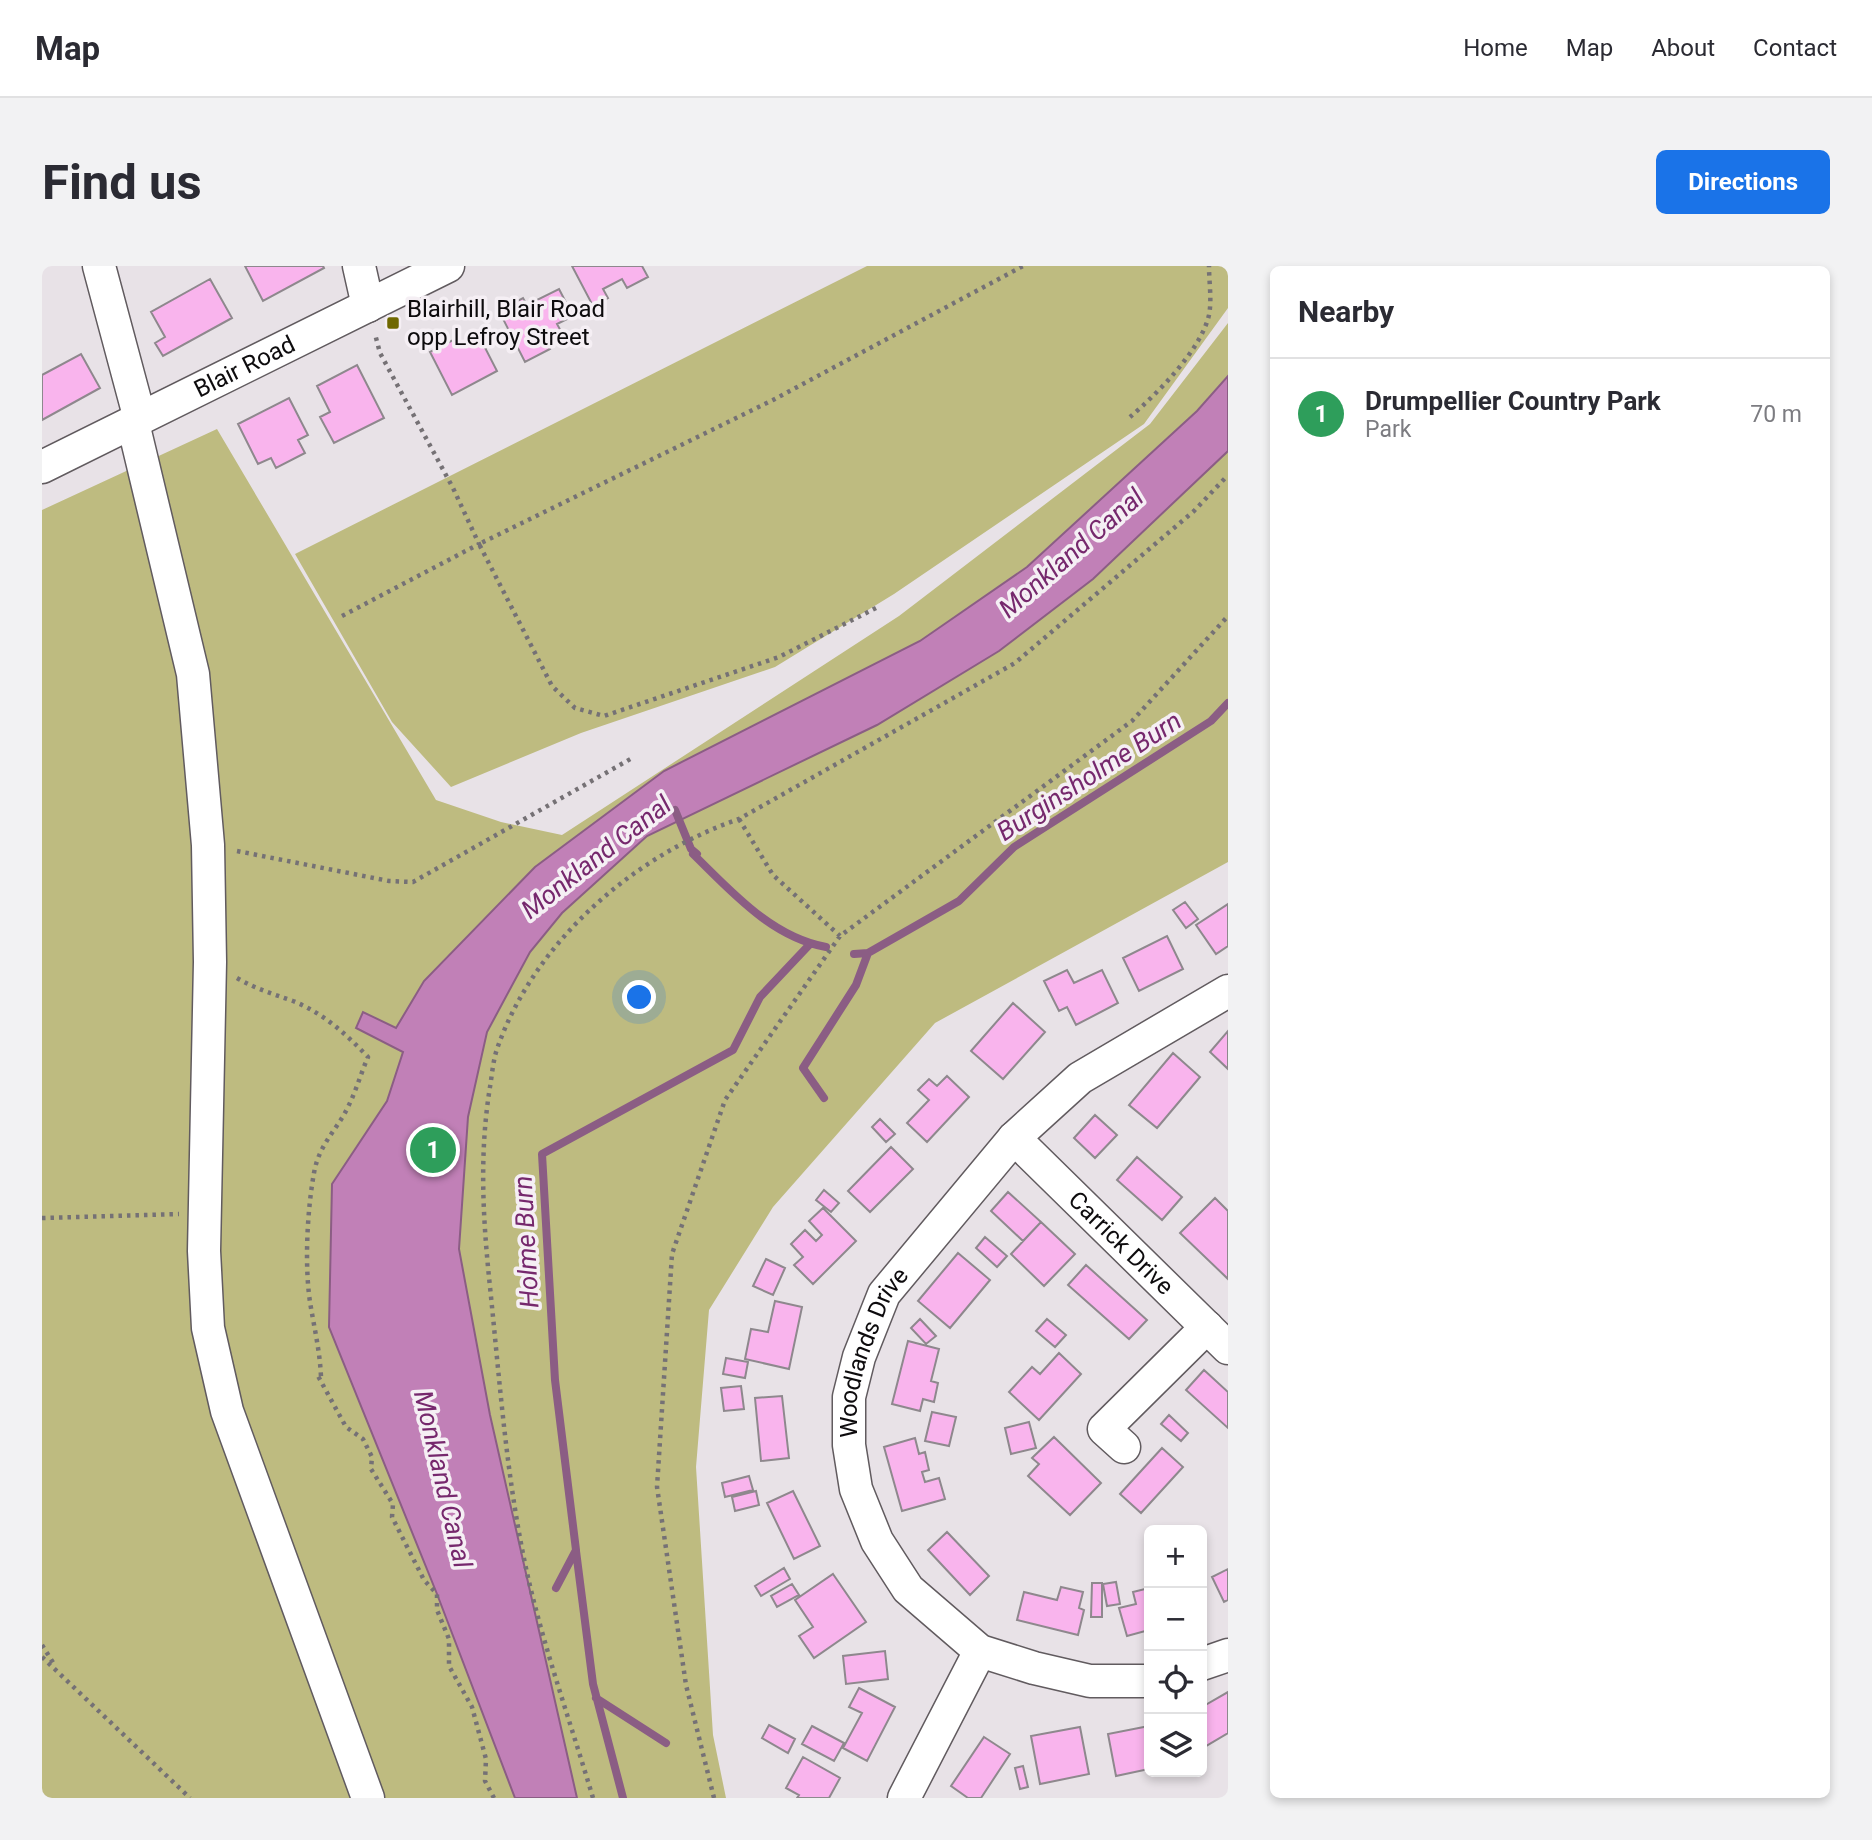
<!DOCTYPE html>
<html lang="en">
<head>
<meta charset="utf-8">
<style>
  body { margin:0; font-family:Roboto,sans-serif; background:#f2f2f3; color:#2b2b33 }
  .controls { position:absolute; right:21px; bottom:21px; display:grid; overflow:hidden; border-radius:10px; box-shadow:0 4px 10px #0003 }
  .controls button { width:63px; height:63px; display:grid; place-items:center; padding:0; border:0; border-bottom:2px solid #e1e1e2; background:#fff; color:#2b2b33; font:35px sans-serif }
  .you { position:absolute; left:598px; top:732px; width:24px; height:24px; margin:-18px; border:5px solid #fff; border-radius:50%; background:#1a73e8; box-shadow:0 0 0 10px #1a73e833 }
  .badge { display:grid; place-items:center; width:46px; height:46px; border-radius:50%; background:#1a73e8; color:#fff; font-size:23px; font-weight:700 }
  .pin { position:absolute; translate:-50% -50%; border:4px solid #fff; box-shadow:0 2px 7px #0006 }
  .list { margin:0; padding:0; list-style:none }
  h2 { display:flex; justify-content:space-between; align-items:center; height:91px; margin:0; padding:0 28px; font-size:30px }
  h2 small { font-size:23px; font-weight:400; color:#7c7c81 }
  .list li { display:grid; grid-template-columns:46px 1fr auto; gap:21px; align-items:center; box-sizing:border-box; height:112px; padding:0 28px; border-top:2px solid #e1e1e2 }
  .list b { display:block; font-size:26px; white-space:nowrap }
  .list p { margin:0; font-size:23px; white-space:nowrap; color:#7c7c81 }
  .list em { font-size:23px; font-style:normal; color:#7c7c81 }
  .icon { flex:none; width:38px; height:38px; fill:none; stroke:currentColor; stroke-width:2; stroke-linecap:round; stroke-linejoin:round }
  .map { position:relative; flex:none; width:1186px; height:1532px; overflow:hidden; border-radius:10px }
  header { display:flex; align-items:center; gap:42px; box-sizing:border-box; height:98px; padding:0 35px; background:#fff; border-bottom:2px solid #e1e1e2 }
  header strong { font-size:33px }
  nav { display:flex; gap:38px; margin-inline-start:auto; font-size:24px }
  .intro { display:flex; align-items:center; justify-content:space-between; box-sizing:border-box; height:168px; padding:0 42px }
  h1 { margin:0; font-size:49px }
  .button { padding:18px 32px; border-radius:10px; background:#1a73e8; color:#fff; font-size:24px; font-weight:700 }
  main { display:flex; gap:42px; padding:0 42px }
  aside { flex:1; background:#fff; border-radius:10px; box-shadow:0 4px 10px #0003 }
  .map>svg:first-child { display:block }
</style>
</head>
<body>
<header>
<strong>Map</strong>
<nav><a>Home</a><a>Map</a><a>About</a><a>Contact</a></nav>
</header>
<div class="intro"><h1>Find us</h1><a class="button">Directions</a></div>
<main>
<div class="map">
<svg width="1186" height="1532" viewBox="0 0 1186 1532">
  <rect width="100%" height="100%" fill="#e8e2e7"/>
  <!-- green -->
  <path fill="#bebb80" d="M825,0H1186V42L1102,158L852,328L733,401L539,467L409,521L350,456L253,288Z
    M1186,57V596L893,757L731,941L667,1044L654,1201L671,1469L684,1532H0V244L175,163L394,534L459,556L520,569L857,350L1108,158Z"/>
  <!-- water -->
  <path fill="#c180b7" stroke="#8b5d84" stroke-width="2" d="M1186,110V185L1051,313L957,385L835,459L605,570L520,647L488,686L445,766L426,851L417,983L448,1149L535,1532H473L395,1328L287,1061L290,918L345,835L361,786L314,762L321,746L354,762L382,715L493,601L622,505L878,375L985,301L1155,145Z"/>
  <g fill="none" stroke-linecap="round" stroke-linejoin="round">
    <!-- stream -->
    <path stroke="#8b5d84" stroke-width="8" d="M633,544L649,583L655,588
      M651,588C689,625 729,671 784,681
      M812,688L826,687L917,635L972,581L1169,455L1186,437
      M782,832L761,802L814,719L826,687
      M534,1285L551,1418L581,1532
      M514,1322L534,1284L513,1114L500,888L691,784L718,731L768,678
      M554,1432L624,1477"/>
  </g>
  <!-- building -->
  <path fill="#f9b4ed" stroke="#8e888d" stroke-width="2" d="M203,0H281L282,2L221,35Z
    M530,0H600L606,11L585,22L580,13L561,23L566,32L551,40Z
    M168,13L190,52L121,90L113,77L123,71L109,46Z
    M517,23L531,50L515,58L520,67L504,75L508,83L483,96L457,45L481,32L485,39Z
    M436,68L455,105L410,129L388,86L413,73L416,79Z
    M39,88L58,122L0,154V109Z
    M315,99L342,152L292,177L278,151L288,146L275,120Z
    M247,132L266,169L256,174L263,187L234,202L229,192L216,198L196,158Z
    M1143,636L1156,653L1144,662L1131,644Z
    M1186,638V680L1174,688L1154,659Z
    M1125,670L1141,703L1097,725L1081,692Z
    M1025,704L1032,717L1060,704L1076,737L1034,759L1025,741L1017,745L1002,715Z
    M971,737L1003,766L961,813L929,785Z
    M1186,765V803L1168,786Z
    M1131,787L1158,811L1115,862L1087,839Z
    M905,810L927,831L885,876L865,857L887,834L876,824L887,813L895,820Z
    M1053,849L1075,869L1053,892L1032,872Z
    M838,853L853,868L844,876L830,861Z
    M849,881L871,903L828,946L806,925Z
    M1095,891L1140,931L1120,954L1075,914Z
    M782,924L797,937L789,946L774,934Z
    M966,926L999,956L981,975L949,945Z
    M1173,932L1186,945V1013L1138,967Z
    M781,942L814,975L771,1018L752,999L761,991L749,978L763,964L774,975L780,969L767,955Z
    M999,956L1033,988L1002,1020L969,988Z
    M943,971L965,990L955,1001L934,982Z
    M916,987L948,1014L908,1062L876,1035Z
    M724,993L743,1002L731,1029L711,1020Z
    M1044,999L1105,1054L1087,1073L1026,1019Z
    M733,1035L760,1041L747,1103L703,1093L709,1063L726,1066Z
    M878,1053L894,1070L884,1078L869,1062Z
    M1005,1053L1024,1069L1013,1081L994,1065Z
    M866,1075L897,1083L889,1115L896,1117L892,1136L881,1133L878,1145L850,1138Z
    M1017,1087L1039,1108L997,1154L967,1126L990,1101L998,1108Z
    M684,1092L706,1096L703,1112L681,1108Z
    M1162,1104L1186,1126V1162L1144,1124Z
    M699,1120L702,1143L682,1145L679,1122Z
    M740,1130L747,1192L719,1195L713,1132Z
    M890,1146L914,1151L907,1180L883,1175Z
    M1127,1149L1146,1167L1139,1175L1119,1158Z
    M987,1156L994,1182L969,1188L963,1162Z
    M1012,1171L1059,1217L1028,1249L986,1210L997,1198L990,1192Z
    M873,1172L877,1188L883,1186L887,1204L880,1206L883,1216L897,1212L903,1233L860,1245L842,1181Z
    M1120,1182L1141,1201L1099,1247L1078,1228Z
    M707,1210L711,1224L683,1231L680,1217Z
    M714,1225L717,1239L693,1245L690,1231Z
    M751,1225L778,1280L752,1293L725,1237Z
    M905,1266L947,1310L928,1329L886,1284Z
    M742,1302L748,1313L719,1330L713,1320Z
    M1186,1303V1334L1182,1336L1170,1311Z
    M791,1308L824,1356L772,1392L757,1370L771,1361L753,1334Z
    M1074,1316L1078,1338L1065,1340L1061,1318Z
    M1050,1317H1060V1351H1049Z
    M750,1318L757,1329L735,1341L729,1330Z
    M1019,1321L1041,1326L1037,1342L1042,1344L1036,1369L975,1354L982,1326L1015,1334Z
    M1107,1322V1364L1085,1370L1077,1342L1094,1338L1091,1326Z
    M843,1385L846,1413L804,1418L801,1390Z
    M817,1422L853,1441L825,1495L801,1482L820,1447L807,1441Z
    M1186,1426V1467L1164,1480L1160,1473V1441Z
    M727,1459L753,1473L746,1487L720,1472Z
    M770,1460L802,1477L792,1495L760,1478Z
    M1107,1460V1503L1074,1510L1066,1468Z
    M1038,1461L1047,1508L998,1518L989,1470Z
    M942,1471L968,1488L939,1532H926L909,1520Z
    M761,1491L798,1512L787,1532H755L757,1529L744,1522Z
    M981,1500L986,1521L978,1523L973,1502Z"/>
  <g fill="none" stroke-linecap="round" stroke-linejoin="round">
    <defs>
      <g id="minor">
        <path d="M57,0L98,153"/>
        <path d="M317,0L326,40"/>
        <path d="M91,157L151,408L166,579L168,696L162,985L166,1062L185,1145L326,1532"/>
        <path id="s1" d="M0,201L406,0"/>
        <path id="s2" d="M972,872L1186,1082"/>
        <path d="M1082,1181L1062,1163L1165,1061"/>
        <path d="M1160,1398L1186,1389"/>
        <path id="s3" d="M1107,1415H1048L992,1402L938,1385L866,1323L835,1275L814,1223L807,1179V1131L817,1091L842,1028L972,872L1038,812L1186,725"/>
        <path d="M862,1532L938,1385"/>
      </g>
    </defs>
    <!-- minor casing -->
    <use href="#minor" stroke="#615b5f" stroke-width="35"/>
    <!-- path -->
    <path stroke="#757175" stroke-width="4.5" stroke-dasharray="3.5 5" stroke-linecap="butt" d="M1088,151C1115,128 1159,84 1167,49C1170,34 1167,16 1167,0
      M834,342L737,391L562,450L533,442L510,420L437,278L731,134L981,0
      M300,350L437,278L411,222L338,87L333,68
      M697,553L731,609L798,670
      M195,585L347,615L371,616L592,491
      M195,712C214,723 231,728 251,735C281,747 304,768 326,791C319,807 314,825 306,841C295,864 277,878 272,907C265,945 262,1004 269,1042C273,1065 278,1087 279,1111L276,1110L304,1161L321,1173L330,1191L329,1203L351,1238L350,1251L382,1314L395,1328V1344L407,1373V1400L430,1441L444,1493L443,1515L452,1532
      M0,952L137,948
      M0,1379L12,1398
      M0,1391L148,1532
      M551,1532C532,1468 510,1405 493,1340C466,1237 459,1127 448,1021C441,954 437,888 448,821C450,809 451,795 455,783C492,676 592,589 697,553L973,397L1152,245L1186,209
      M672,1532L644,1419L615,1221L630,988L683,834L798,670L1090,455L1186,350"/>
    <!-- minor -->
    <use href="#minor" stroke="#fff" stroke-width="32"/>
  </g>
  <!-- markers -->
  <rect fill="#6f6800" stroke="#f5eff4" stroke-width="2.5" x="344" y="50" width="14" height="14" rx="3.5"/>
  <g text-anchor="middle" stroke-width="7" stroke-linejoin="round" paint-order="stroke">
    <!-- poi labels -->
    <g font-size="24" fill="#0d0b0d" stroke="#f5eff4" text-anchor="start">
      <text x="365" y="51">Blairhill, Blair Road<tspan x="365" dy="28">opp Lefroy Street</tspan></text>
    </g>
    <!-- street labels -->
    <g font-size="24" fill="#0d0b0d" stroke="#f5eff4">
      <text dy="8" stroke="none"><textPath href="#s1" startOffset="226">Blair Road</textPath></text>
      <text dy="8" stroke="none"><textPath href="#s2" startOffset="150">Carrick Drive</textPath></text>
      <text dy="8" stroke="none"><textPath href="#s3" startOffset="523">Woodlands Drive</textPath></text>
    </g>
    <!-- water labels -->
    <g font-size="26" font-style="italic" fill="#76286d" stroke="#f5eff4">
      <text transform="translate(1029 287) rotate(-41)" y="9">Monkland Canal</text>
      <text transform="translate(1047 510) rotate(-33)" y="9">Burginsholme Burn</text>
      <text transform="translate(554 591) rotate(-38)" y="9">Monkland Canal</text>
      <text transform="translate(484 976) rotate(-93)" y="9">Holme Burn</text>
      <text transform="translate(401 1213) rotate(77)" y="9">Monkland Canal</text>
    </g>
  </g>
</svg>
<div class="controls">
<button>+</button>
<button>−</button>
<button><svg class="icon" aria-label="locate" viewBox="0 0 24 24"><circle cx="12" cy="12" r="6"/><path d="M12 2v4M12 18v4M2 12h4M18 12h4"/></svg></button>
<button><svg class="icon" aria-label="layers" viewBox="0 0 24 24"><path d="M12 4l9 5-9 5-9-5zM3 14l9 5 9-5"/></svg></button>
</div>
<div class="you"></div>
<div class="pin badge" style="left:391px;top:884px;background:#2e9e5b">1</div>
</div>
<aside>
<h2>Nearby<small></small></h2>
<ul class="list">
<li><span class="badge" style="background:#2e9e5b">1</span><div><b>Drumpellier Country Park</b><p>Park</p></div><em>70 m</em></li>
</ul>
</aside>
</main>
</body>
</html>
